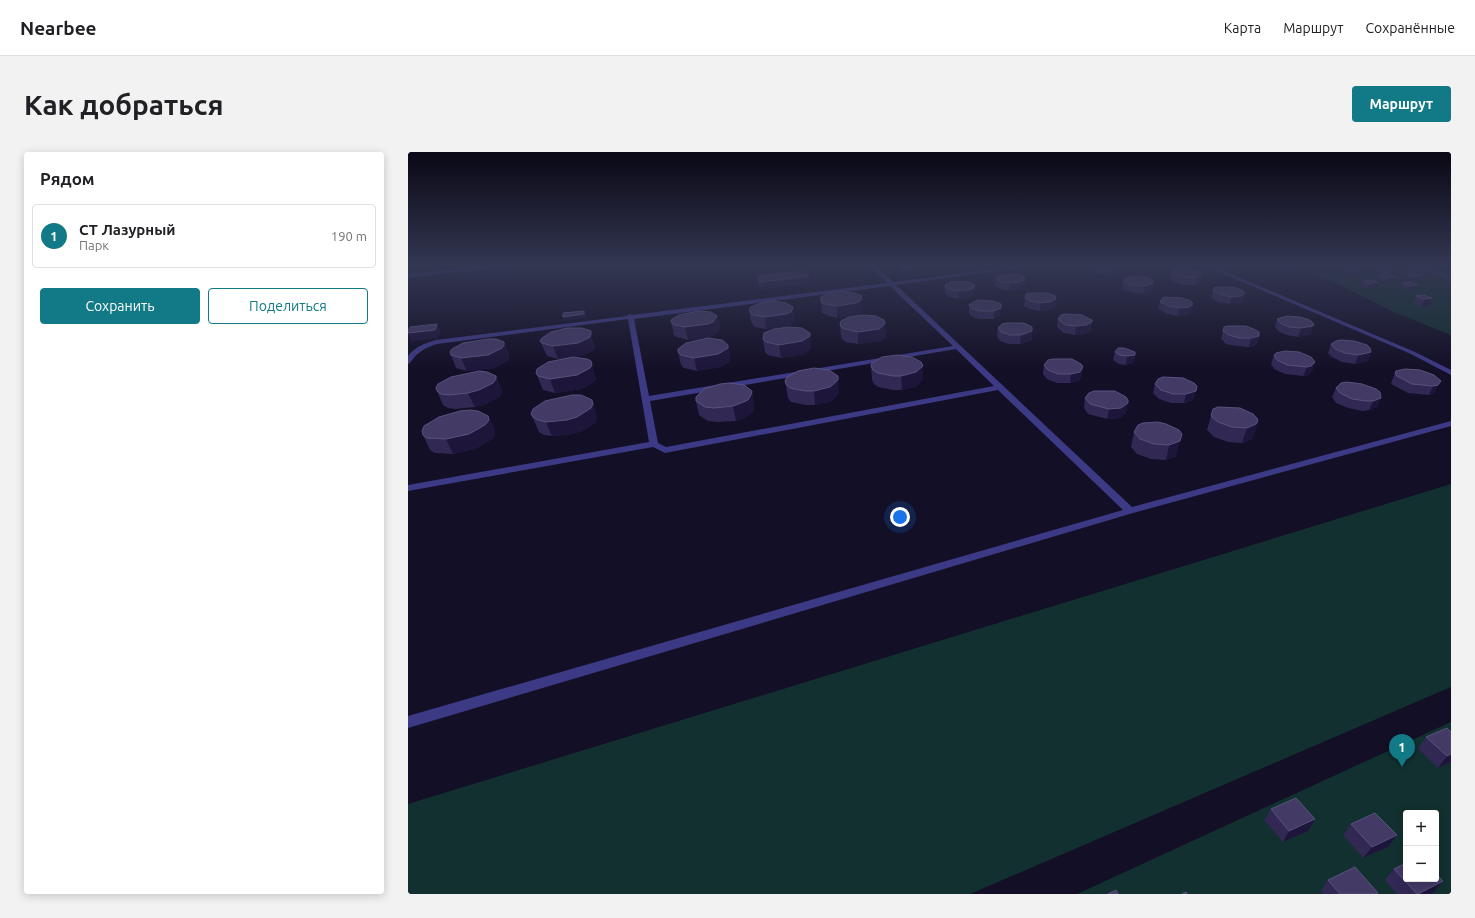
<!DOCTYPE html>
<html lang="ru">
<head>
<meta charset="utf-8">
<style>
  body { margin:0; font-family:Ubuntu,sans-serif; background:#f2f2f2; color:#202124 }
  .controls { position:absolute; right:12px; bottom:12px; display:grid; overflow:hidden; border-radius:4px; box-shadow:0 2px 10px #0003 }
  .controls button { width:36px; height:36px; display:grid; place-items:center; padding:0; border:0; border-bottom:1px solid #e0e0e0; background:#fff; color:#202124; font:20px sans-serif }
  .you { position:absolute; left:492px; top:365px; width:14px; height:14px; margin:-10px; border:3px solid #fff; border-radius:50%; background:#1a73e8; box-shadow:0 0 0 6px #1a73e833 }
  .badge { display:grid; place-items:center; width:26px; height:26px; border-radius:50%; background:#127987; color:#fff; font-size:13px; font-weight:700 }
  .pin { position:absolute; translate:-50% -33px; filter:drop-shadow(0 1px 2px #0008) }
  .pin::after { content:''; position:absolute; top:21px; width:14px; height:12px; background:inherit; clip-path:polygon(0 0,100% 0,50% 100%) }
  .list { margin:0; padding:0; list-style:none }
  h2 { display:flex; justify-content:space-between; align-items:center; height:52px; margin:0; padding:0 16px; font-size:17px }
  h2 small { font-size:13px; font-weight:400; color:#757577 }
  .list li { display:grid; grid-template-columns:26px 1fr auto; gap:12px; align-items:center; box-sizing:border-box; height:64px; margin:0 8px 8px; padding:0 8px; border:1px solid #e0e0e0; border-radius:4px }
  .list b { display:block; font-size:15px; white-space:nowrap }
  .list p { margin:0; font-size:13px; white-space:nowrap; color:#757577 }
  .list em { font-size:13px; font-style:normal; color:#757577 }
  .actions { display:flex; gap:8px; padding:12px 16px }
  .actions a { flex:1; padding:9px 0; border:1px solid #127987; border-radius:4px; text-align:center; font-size:14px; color:#127987 }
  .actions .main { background:#127987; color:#fff }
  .map { position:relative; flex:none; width:1043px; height:742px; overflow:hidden; border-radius:4px }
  header { display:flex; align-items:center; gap:24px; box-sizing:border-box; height:56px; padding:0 20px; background:#fff; border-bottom:1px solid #e0e0e0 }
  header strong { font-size:19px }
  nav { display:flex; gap:22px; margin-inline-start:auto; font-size:14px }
  .intro { display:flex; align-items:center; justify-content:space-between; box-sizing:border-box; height:96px; padding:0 24px }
  h1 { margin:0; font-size:28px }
  .button { padding:10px 18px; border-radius:4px; background:#127987; color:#fff; font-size:14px; font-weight:700 }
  main { display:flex; gap:24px; padding:0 24px }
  aside { flex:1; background:#fff; border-radius:4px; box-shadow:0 2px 10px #0003 }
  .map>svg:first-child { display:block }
</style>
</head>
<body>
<header>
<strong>Nearbee</strong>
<nav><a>Карта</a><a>Маршрут</a><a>Сохранённые</a></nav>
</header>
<div class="intro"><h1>Как добраться</h1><a class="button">Маршрут</a></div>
<main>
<aside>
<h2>Рядом<small></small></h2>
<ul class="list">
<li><span class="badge">1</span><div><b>СТ Лазурный</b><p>Парк</p></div><em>190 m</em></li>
</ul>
<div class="actions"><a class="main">Сохранить</a><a>Поделиться</a></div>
</aside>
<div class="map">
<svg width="1043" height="742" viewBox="0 0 1043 742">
  <rect width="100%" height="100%" fill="#130f26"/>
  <!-- green -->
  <path fill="#12302f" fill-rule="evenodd" d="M881,114H1011L1007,115L1043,127V183L983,159L928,131Z
    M1012,114H1043V124Z
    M1043,332V535L562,742H0V652Z
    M1043,570V742H669ZM998,661H1028V727H998Z"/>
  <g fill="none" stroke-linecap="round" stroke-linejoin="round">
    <!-- minor -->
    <path fill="#3d3a85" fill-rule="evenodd" d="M76,114H95L0,126V122Z
      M463,114H468L485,130L610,114H626L488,133L724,355L1043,269V274L725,361L0,576V564L715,358L590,238L257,301L245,295L0,339V333L241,290L220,167L29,192C17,196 9,200 2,211L0,212V204C7,195 17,191 28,188L219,164L222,162L224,163L479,131ZM482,134L545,194L241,244L226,167ZM548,197L586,234L258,295L250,291L242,249Z
      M797,114H804L1007,200L1043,218V223L1003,202Z
      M1005,114H1013L1043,124V128Z"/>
  </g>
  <!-- wall -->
  <path fill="#312854" d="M490,114H500L503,117V120L495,121L490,117Z
    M553,114H582V115L558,118Z
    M684,114H712L711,120L707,122L698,123L689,122L683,118Z
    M871,114H886L885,117L877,119L871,116Z
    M937,117L952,118L951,122L942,123L936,120Z
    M999,117L1012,121L1010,122L1013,127L1004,128L997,126L999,122H1002L997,120Z
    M970,118L987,125L986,129L978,130L970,127L972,124L973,123L968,122Z
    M792,120V131L788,133H775L762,128L764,121Z
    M349,124L401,131L354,137L350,132Z
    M588,125L617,128L616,136L611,138L601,139L592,137L587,134Z
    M716,127L746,129L744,137L743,140L736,142L722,140L715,138L714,135Z
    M1041,127H1043V132L1039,131Z
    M955,129L969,134L960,136L953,133Z
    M994,131L1008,136L1000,138L992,135Z
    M566,132V143L560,146L550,147L541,145L537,142V135Z
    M805,139L837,141L835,149L831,152H822L812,151L803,146Z
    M454,144V156L453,161L449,163L429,166L418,163L414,161L413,150Z
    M1008,144L1024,146L1021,154L1013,155L1005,152Z
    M617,146L648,147L647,155L642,158L632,159L622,157L616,154Z
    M585,149L592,164L586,167H571L563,164L561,161V153Z
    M752,150L785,152L783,160L779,163L770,164L759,162L750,157Z
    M385,155L386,167L384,172L379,174L358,177L347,175L343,170L341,158Z
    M309,164L312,176L308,182L302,185L280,188L269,185L266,183L263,170Z
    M650,167L683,179L677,182L667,183L656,181L649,175Z
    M869,167L904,181L903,182L890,185L879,183L870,179L867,175Z
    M477,171L478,184L476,187L472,189L450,192L438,190L434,187L433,184L432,172Z
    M590,176L624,179V188L612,192H601L592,189L589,184Z
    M815,179L851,184L848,193L841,195L829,194L818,192L813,187Z
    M355,187L403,196L396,202L373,206L360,203L357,200Z
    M132,189L187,194L186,198L175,203L150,207L139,204Z
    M96,190L101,203V206L99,209L86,216L59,219L48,216L42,200Z
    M923,192L963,200L960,209L947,212L934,210L924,205L920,201Z
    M320,193L322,206V209L313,215L289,219L276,216L273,213L270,200Z
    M707,200L727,203L725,211L718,213L711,212L705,208Z
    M866,203L907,210L904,219L900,223L895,224L877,222L866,217L863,212Z
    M636,213L674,224L671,229L662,231H649L639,227L635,222Z
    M463,214L515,227L509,234L494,238H485L470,235L466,232L464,228Z
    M1012,218L1028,238L1025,242L1021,243L1000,241L985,233L983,231L988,219Z
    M128,221L188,226L186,230L174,237L147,241L135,238Z
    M88,224L93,237L94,241L91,245L76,253L67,255L47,257L40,256L35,253L29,239Z
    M377,229L431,241L424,249L407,253H398L383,250L380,246Z
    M747,232L789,234L785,248L776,251H763L751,247L745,241Z
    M928,236L968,237L969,255L961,258L955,259L940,256L928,251L924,245Z
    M344,239L346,253V258L342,262L336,266L328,269L309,270L300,269L291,263L288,249Z
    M677,246L718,261L712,266L699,267L680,262L676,256Z
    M184,248L189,266L187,271L174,279L164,282L144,284L136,283L131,280L123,262Z
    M80,264L87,278V283L84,287L67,297L45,302L27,301L22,298L15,283Z
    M803,264L850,269L844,287L834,291L820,290L806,285L799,278Z
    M750,270L768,304L758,308L743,307L729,302L723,295L726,280Z
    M1043,580V610L1030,616L1010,597L1018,585Z
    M863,657L907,667L900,679L875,690L856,668Z
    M943,672L980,695L955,706L935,683Z
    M986,717L1025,741L1022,742H989L977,728Z
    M920,728L970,741L969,742H915L913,739Z"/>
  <!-- shaded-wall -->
  <path fill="#1d163a" d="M99,114H103L102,121L58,126L55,119Z
    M558,114H582V115L558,118Z
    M710,114H712L711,120L707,122L708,115Z
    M883,114H886L885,117L877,119L878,115Z
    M503,117V120L495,121V118Z
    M952,118L951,122L942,123L944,119Z
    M1014,118L1012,121L1004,123L1006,119Z
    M985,119L984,123L976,124L977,121Z
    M794,123L792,131L788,133L790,125Z
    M1014,123L1013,127L1004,128L1006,125Z
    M401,124V131L354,137L353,130Z
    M987,125L986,129L978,130L979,126Z
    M617,128L616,136L611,138L601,139L602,131Z
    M746,129L744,137L743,140L736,142L737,134Z
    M970,130L969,134L960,136L962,132Z
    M1010,133L1008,136L1000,138L1001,134Z
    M566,136V143L560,146L550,147L551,139Z
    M837,141L835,149L831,152H822L824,145Z
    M454,144V156L453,161L449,163L429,166V154Z
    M1024,146L1021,154L1013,155L1017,147Z
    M648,147L647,155L642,158L632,159V151Z
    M785,152L783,160L779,163L770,164L771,156Z
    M385,155L386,167L384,172L379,174L358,177L357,165Z
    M593,156L592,164L586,167V159Z
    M176,159L178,166L156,169L155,165Z
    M309,164L312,176L308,182L302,185L280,188L277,175Z
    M684,170L683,179L677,182L667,183L668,174Z
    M477,171L478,184L476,187L472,189L450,192V180Z
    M29,172L33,180L30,186L3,190L0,183V181Z
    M906,172L903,182L890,185L893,176Z
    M624,179V188L612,192L613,183Z
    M402,181L403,196L396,202L373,206L371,193Z
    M183,182L187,194L186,198L175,203L150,207L145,194Z
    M851,184L848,193L841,195L843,186Z
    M96,190L101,203V206L99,209L86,216L59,219L53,206Z
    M320,193L322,206V209L313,215L289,219L286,206Z
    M963,200L960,209L947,212L950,203Z
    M727,203L725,211L718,213L719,204Z
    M907,210L904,219L900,223L895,224L899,215Z
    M184,213L188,226L186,230L174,237L147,241L142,227Z
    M515,214V227L509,234L494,238L493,224Z
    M675,215L674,224L671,229L662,231L663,222Z
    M88,224L93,237L94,241L91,245L76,253L67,255L60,241Z
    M430,228L431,241L424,249L407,253L406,239Z
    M1033,229L1025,242L1021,243L1025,234Z
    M344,239L346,253V258L342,262L336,266L328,269L325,254Z
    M788,239L785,248L776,251L778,242Z
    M973,246L969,255L961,258L965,249Z
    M720,251L718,261L712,266L699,267L701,257Z
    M185,252L189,266L187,271L174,279L164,282L144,284L138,270Z
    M80,264L87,278V283L84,287L67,297L45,302L38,287Z
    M850,269L844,287L834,291L839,276Z
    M774,282L768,304L758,308L761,293Z
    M1043,602V610L1030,616L1039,604Z
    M907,667L900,679L875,690L881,679Z
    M989,683L980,695L955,706L964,695Z
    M1035,729L1025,741L1022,742H1010Z"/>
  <!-- building -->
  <path fill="#433a66" stroke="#5a527e" d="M57,114H99L55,119Z
    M491,114H500L503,117L495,118Z
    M690,114H710L708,115L699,116Z
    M1007,115L1014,118L1006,119L999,117Z
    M945,116L952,118L944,119L937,117Z
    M769,117L783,118L792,120L794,123L790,125L777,126L764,121L765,118Z
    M978,117L985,119L977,121L970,118Z
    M396,119L401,124L353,130L349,124Z
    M1007,121L1014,123L1006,125L999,122Z
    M610,122L616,125L617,128L611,130L602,131L593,130L588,127V125L592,123Z
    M980,122L987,125L979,126L972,124Z
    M731,124L741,126L746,129L744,132L737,134L723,133L716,130V127L721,125Z
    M963,128L970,130L962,132L955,129Z
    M545,129L560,130L566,132V136L560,138L551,139L542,138L537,135L538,132Z
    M1002,130L1010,133L1001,134L994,131Z
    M809,135H825L834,138L837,141L833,144L824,145L814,143L805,139L806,136Z
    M434,139L447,141L454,144L452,149L448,151L429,154L417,152L413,150V145L422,141Z
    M621,141H640L647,144L648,147L642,150L632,151L623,149L617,146L618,142Z
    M1015,143L1024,146L1017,147L1008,144Z
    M758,145L774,146L783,149L785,152L781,155L771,156L761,154L752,150L754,146Z
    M569,148L585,149L593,152V156L586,159H571L563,156L561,153Z
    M366,149L378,151L385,155L383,160L378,162L357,165L345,163L341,158L343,155L353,151Z
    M176,159V162L155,165V161Z
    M291,159L303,160L309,164L305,170L300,172L277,175L266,173L263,170V168L271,163Z
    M657,162L674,163L684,168V170L678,173L668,174L657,173L650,167L653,163Z
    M455,163L468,164L476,168L477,171L475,174L471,177L450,180L437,177L433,175L432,172L433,169L441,165Z
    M879,164L892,165L902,168L906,172L905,174L893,176L881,175L872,171L869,167Z
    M599,171H616L624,175V179L613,183H602L593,180L590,176L594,172Z
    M29,172L27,178L0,181V179L2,175Z
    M820,174H838L848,178L851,180V184L843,186H831L821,183L815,179L816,175Z
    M381,175L394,176L402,181V184L394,189L371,193L358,190L355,187L356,181L366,177Z
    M159,176H174L183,179V182L182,185L170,191L145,194L134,191L132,189L134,186L143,180Z
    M300,186L314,188L320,193V196L310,202L286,206L273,203L270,200V197L278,191Z
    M80,187H88L96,190V193L94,196L80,203L53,206L43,203L42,200L44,197L55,191Z
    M933,188L946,189L959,193L962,196L963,200L950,203L937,201L927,197L923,192L928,189Z
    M710,196H716L727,200V203L719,204L712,203L707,200Z
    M877,199L891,200L903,205L907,210L903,214L899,215L879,213L869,208L866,203L868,201Z
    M489,203L504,205L513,210L515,214L508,220L493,224H485L470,221L465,218L463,214L464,211L474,205Z
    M165,205L179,207L183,209L184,213L182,216L169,223L142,227L130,224L128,221L129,217L140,210Z
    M645,207H664L673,212L675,215L672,220L663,222H650L640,218L636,213L640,208Z
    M406,216L421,218L430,224V228L422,235L406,239H397L382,236L378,232L377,229L379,225L390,219Z
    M997,217L1012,218L1026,223L1033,229L1030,233L1025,234L1004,232L989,224L987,222L988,219Z
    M71,219L79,220L88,224V227L85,231L71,238L60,241L41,243L33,242L29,239L28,236L30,232L43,225Z
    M755,225L775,226L786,231L789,234L788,239L778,242H765L753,238L747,232L750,227Z
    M939,230L954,232L968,237L972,240L973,246L965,249H959L944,247L932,241L928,236L933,231Z
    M321,231L336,233L344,239L343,243L340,248L333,251L325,254L306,256L297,255L288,249V245L296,237L312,232Z
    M686,239H707L718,245L720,248V251L713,256L701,257L682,252L677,246L681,241Z
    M164,243H173L184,248L185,252L183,256L169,265L159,268L138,270L130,268L125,265L123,262L125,257L137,249Z
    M810,255L832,256L845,262L849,266L850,269L848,272L839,276L824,275L810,270L803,264L805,257Z
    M62,258L70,259L80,264L81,268L77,273L61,282L38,287L19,286L15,283L14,279L16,274L31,265L52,259Z
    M750,270L758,272L771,278L774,282L772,289L761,293L746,292L732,287L726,280L730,273L735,271Z
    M1039,576L1043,580V602L1039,604L1018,585Z
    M888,646L907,667L881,679L863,657Z
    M967,661L989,683L964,695L943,672Z
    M998,711V727H1028V722L1035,729L1010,742H1009L986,717Z
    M947,715L970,741L967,742H932L920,728Z
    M708,738L710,742H700Z
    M778,740L779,742H774Z"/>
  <!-- sky -->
  <linearGradient id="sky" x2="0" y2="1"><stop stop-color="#0a0815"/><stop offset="0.52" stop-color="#333752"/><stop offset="1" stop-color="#333752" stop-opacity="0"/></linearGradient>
  <rect width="1043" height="218" fill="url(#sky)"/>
</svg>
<div class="controls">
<button>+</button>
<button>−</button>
</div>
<div class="you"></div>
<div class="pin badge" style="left:994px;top:615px">1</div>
</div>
</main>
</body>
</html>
